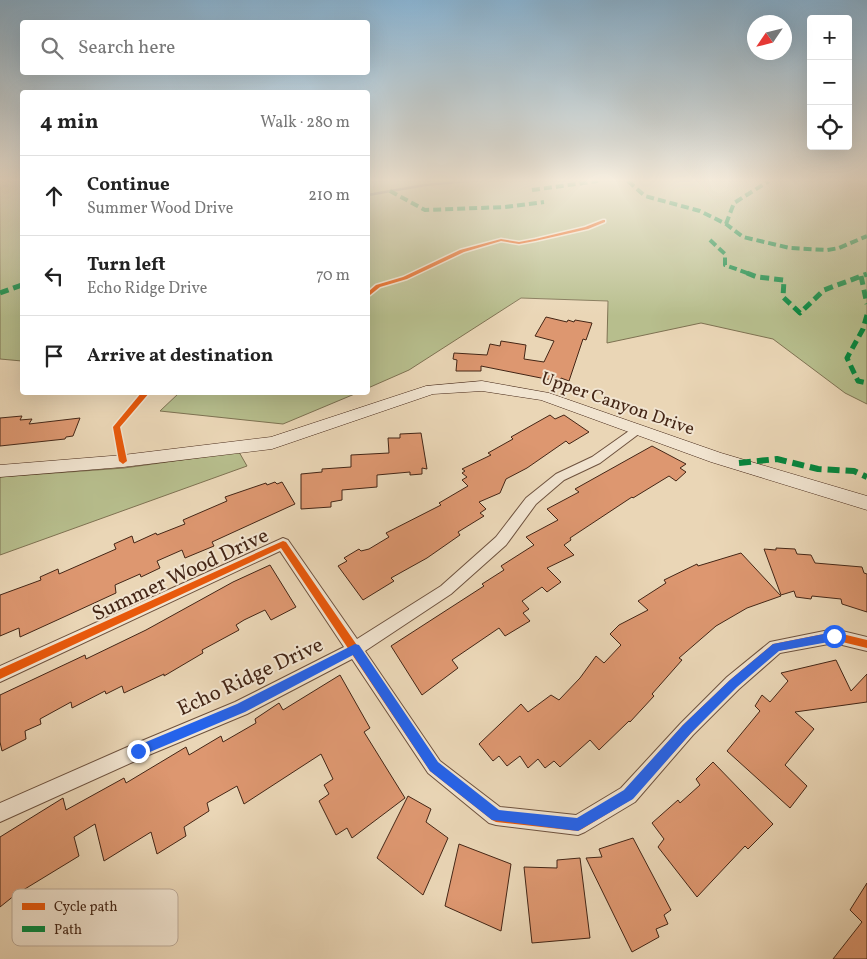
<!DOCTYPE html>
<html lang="en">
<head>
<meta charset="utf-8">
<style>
  body { margin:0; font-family:Vollkorn,serif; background:#f6f6f6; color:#222 }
  .controls { position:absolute; right:15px; top:15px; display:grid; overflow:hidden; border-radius:5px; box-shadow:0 5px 20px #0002 }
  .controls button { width:45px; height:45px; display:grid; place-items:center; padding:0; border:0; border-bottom:1px solid #e0e0e0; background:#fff; color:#222; font:25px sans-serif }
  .compass { position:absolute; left:747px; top:15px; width:45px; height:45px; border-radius:50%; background:#fff; box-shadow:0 5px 20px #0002; rotate:235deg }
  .stop { position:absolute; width:15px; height:15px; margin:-11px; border:4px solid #2563eb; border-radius:50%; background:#fff }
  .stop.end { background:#2563eb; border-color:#fff; box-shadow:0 1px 5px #0008 }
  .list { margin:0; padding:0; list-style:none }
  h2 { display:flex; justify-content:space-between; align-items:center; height:65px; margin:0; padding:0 20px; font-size:21px }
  h2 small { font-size:16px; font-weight:400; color:#767676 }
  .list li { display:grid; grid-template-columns:32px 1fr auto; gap:15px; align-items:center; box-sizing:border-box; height:80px; padding:0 20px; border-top:1px solid #e0e0e0 }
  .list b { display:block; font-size:19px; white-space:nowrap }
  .list p { margin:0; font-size:16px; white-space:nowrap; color:#767676 }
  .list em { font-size:16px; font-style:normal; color:#767676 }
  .icon { flex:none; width:28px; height:28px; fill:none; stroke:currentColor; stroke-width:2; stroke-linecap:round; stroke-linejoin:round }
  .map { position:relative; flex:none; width:867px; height:959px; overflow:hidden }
  .search { position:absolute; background:#fff; box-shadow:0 5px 20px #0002; left:20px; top:20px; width:350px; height:55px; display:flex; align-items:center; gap:12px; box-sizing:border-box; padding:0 18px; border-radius:5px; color:#767676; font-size:19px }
  .panel { position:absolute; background:#fff; box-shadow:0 5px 20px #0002; left:20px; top:90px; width:350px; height:305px; border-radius:5px }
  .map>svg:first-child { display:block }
</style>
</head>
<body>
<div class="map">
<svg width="867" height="959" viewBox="0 0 867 959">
  <rect width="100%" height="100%" fill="#ead6b6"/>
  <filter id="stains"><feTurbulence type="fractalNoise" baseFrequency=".004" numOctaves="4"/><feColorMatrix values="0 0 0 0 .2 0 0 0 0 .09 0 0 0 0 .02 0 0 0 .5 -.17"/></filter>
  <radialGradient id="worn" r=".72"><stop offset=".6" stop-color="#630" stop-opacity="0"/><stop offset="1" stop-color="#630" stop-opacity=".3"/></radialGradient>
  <!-- green -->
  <path fill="#b7be8d" stroke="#7e7252" d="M0,181H22V361L0,359Z
    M368,181H867V404L845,393L773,339L701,323L607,343L608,301L521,298L409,370L368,388Z
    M179,393V392L357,393L283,424L160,411Z
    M239,452L247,466L0,555V477L124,468Z"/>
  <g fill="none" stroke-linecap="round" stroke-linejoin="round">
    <!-- stream -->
    <path stroke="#797d77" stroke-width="2.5" d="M368,195L425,185L469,181"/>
  </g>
  <!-- building -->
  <path fill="#dd9770" stroke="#442616" d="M546,317L567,322L568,320L574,322L575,320L592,323L586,340L583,339L569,381L561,378L560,380L546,379L481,366V371H456L457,360L453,359L454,353L487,355L490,344L500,346L501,341L526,345L524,359L544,362L554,341L535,336Z
    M550,415L555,419L564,415L589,432L569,444L566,441L527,468L506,479L500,493L479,502L486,509L480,513L484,516L458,532L460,535L427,558L391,578L394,581L363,600L338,566L347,561L344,558L359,549L361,551L369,549L389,537L386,533L441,505L439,503L468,486L462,480L467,477L462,473L465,471L462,469L491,455L488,453L513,439L511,437Z
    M22,416L20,420L32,419L29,424L80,418L73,436L66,437L65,439L0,446V418Z
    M421,433L427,469L422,468V474L410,475V472L377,475V487L342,490V500L331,502V507L301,509V474L322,472V469L351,467V455L389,453L388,438H400V434Z
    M652,446L686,464L680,468L686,472L676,481L669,476L633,498L632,497L570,538L571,540L564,545L574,555L547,568L561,582L547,592L542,587L522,601L529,609L523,613L530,621L505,636L499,628L452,660L458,668L422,695L391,646L484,586L482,584L504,570L501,566L534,545L526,537L558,520L547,509L579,492L575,489Z
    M275,482L277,484L282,482L295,504L212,542L214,546L185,558L182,550L157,561L160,568L141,577L140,574L115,585L116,593L66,616L20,637L19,628L0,636V595L41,580L40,577L58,569L59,574L116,549L114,544L132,536L134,543L156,533L157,535L185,524L183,520L227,501L225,497L266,483L267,485Z
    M776,548L795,549L797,554L811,555L815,563L862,567L864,573L867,574V612L842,604L841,599L812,596L811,599L796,597L794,591L781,595L764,549L776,550Z
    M741,553L781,596L747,608L716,626L679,658L682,660L652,694L654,696L630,722L629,721L599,750L590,740L560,767L554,761L545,768L538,759L528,768L520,756L507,766L499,756L493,761L479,744L521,704L528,712L551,695L559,700L580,678L596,656L604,663L621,645L610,634L619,625L648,610L638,601L666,583L664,580L697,564L698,566Z
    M270,565L296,607L271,620L265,610L244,620L236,625L239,630L202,650L203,653L164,676V674L124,693L122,686L106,694L105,691L72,708L71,702L40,719L41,724L25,731L26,739L2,751L0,742V695L85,655L86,659L146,630L233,582Z
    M836,660L851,691L867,674V702L795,712L814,729L785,765L807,786L790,808L727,751L760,711L755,706L762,695L770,702L788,681L781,673Z
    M340,675L370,728L364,732L405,798L352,838L347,828L336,835L319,801L329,794L324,785L333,779L321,754L244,804L237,786L207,803L209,811L184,827L186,836L157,854L151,832L104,861L95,824L74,837L79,856L15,895L0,907V837L63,798L66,810L124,778L126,783L186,747L189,755L221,736L223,742L256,723L255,719L279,703L283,710Z
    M713,762L773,824L748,849L745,846L697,897L658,847L664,839L652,823L678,800L680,803L700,785L696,779Z
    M408,796L431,809L426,822L448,838L423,895L377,858Z
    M633,838L671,910L664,915L668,924L656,929L659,937L632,952L586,858L602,857L599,849Z
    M459,844L511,864L501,931L445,906Z
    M580,858L590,938L532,943L524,867L557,868V860Z
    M867,883V959H833L862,922L850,910Z"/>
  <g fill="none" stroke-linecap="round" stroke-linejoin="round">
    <defs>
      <path id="street" d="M636,426L642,430L640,433L600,463L564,480L536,504L506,545L451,594L365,651L440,761L500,807L576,815L621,788L681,723L727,677L770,642L834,629L867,637V651L834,643L780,653L739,689L693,735L635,802L585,832L578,835L496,825L489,823L428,773L352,659L247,714L144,757L0,822V803L132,745L235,702L344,647L280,551L0,682V666L283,538L288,540L357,639L441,586L496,537L526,498L556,474L592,457Z"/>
      <path id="secondary" d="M482,381L549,393L721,453L867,496V510L711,462L541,400L482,391L433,394L272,449L123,467L0,477V465L123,455L271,437L426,386Z"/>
    </defs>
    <!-- street casing -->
    <use href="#street" stroke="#6e523e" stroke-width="2"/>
    <!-- secondary casing -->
    <use href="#secondary" stroke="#442616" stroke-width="1"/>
    <!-- street -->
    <use href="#street" fill="#f1e4d0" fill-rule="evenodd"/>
    <!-- secondary -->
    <use href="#secondary" fill="#f1e4d0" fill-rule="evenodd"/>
    <!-- quiet-far2 -->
    <path stroke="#00873e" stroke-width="4" stroke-dasharray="8 4" stroke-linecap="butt" d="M628,181L645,196L700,211L726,224L743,237L790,248L827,250L839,248L867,236
      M532,190L598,181
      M390,191L425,210L505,207L544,202
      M726,224L734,203L769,181
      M710,240L725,254V265L750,274"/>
    <!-- quiet-far1 -->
    <path stroke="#00873e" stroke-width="5" stroke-dasharray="9 5" stroke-linecap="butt" d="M747,273L757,277L784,280L783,297L800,313L824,290L867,274
      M861,276L867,304
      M0,293L22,285
      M867,315L863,329L847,358L858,381L867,383"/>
    <!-- quiet -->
    <path stroke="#00873e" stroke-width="6" stroke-dasharray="12 6" stroke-linecap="butt" d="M739,463L777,459L818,469L854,471L867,477"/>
    <defs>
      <path id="cycleway" d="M603,220H605V222L588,229L535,241L519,244L501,241L464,252L407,279L380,287L370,295H368V292L376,285L403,277L460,250L501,239L519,242L535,239L585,227Z
        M142,392H150L120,427L127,461L123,464L119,461L113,427Z
        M283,541L286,542L438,763L498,811L577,819L624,791L683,725L730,680L773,644L834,632L867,640V648L834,640L778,651L736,686L691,733L632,799L582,829L578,831L496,822L492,820L430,771L281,548L0,679V669Z"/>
    </defs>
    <!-- cycleway casing -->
    <use href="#cycleway" stroke="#f1e4d0" stroke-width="3"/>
    <!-- cycleway -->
    <use href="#cycleway" fill="#e8590c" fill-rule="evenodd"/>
  </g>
  <!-- sky -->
  <linearGradient id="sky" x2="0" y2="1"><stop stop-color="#89b5d5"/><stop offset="0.57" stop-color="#f6edde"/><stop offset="1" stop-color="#f6edde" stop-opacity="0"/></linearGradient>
  <rect width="867" height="316" fill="url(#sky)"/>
  <!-- route -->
  <path fill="#2563eb" d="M834,632L839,636L834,641L779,651L737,687L691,733L633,799L578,831L492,820L430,771L353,655L245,712L138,757L134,755L132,751L134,747L237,704L355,644L359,645L438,762L499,810L577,818L624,790L683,725L730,680L773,644Z"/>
  <g text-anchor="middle" stroke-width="4" stroke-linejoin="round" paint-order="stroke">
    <!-- street labels -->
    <g font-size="18" fill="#442616" stroke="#f1e4d0">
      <text transform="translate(618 403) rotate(19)" y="6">Upper Canyon Drive</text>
    </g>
    <!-- near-street labels -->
    <g font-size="21" fill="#442616" stroke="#f1e4d0">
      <text transform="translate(180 574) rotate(-25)" y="7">Summer Wood Drive</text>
      <text transform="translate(250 676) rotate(-25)" y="7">Echo Ridge Drive</text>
    </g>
  </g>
  <!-- legend -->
  <rect x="12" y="889" width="166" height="57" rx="8" fill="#f1e4d0" stroke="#bdab98" stroke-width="1"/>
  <rect x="22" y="903" width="23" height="7" fill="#e8590c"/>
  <rect x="22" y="926" width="23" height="6" fill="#00873e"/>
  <g font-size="14" fill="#442616">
    <text x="54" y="911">Cycle path</text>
    <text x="54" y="934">Path</text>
  </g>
  <rect width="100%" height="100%" filter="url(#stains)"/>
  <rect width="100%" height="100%" fill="url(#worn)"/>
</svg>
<div class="controls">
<button>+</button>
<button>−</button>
<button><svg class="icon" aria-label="locate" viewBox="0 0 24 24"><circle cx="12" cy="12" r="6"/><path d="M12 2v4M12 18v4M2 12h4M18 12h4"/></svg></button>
</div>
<svg class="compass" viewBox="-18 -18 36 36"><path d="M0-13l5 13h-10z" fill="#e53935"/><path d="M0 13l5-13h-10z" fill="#767676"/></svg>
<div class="stop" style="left:834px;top:636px"></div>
<div class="stop end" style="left:138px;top:751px"></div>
<div class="search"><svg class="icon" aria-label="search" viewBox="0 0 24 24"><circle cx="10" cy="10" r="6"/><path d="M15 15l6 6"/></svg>Search here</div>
<section class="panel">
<h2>4 min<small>Walk · 280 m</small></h2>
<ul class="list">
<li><svg class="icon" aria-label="ahead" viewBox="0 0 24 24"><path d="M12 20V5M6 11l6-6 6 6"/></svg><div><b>Continue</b><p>Summer Wood Drive</p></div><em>210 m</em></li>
<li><svg class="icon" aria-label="left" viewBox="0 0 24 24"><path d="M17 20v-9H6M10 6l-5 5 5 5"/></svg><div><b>Turn left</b><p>Echo Ridge Drive</p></div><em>70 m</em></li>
<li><svg class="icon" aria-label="arrive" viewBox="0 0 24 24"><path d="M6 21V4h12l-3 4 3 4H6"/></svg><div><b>Arrive at destination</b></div></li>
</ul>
</section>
</div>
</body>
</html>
